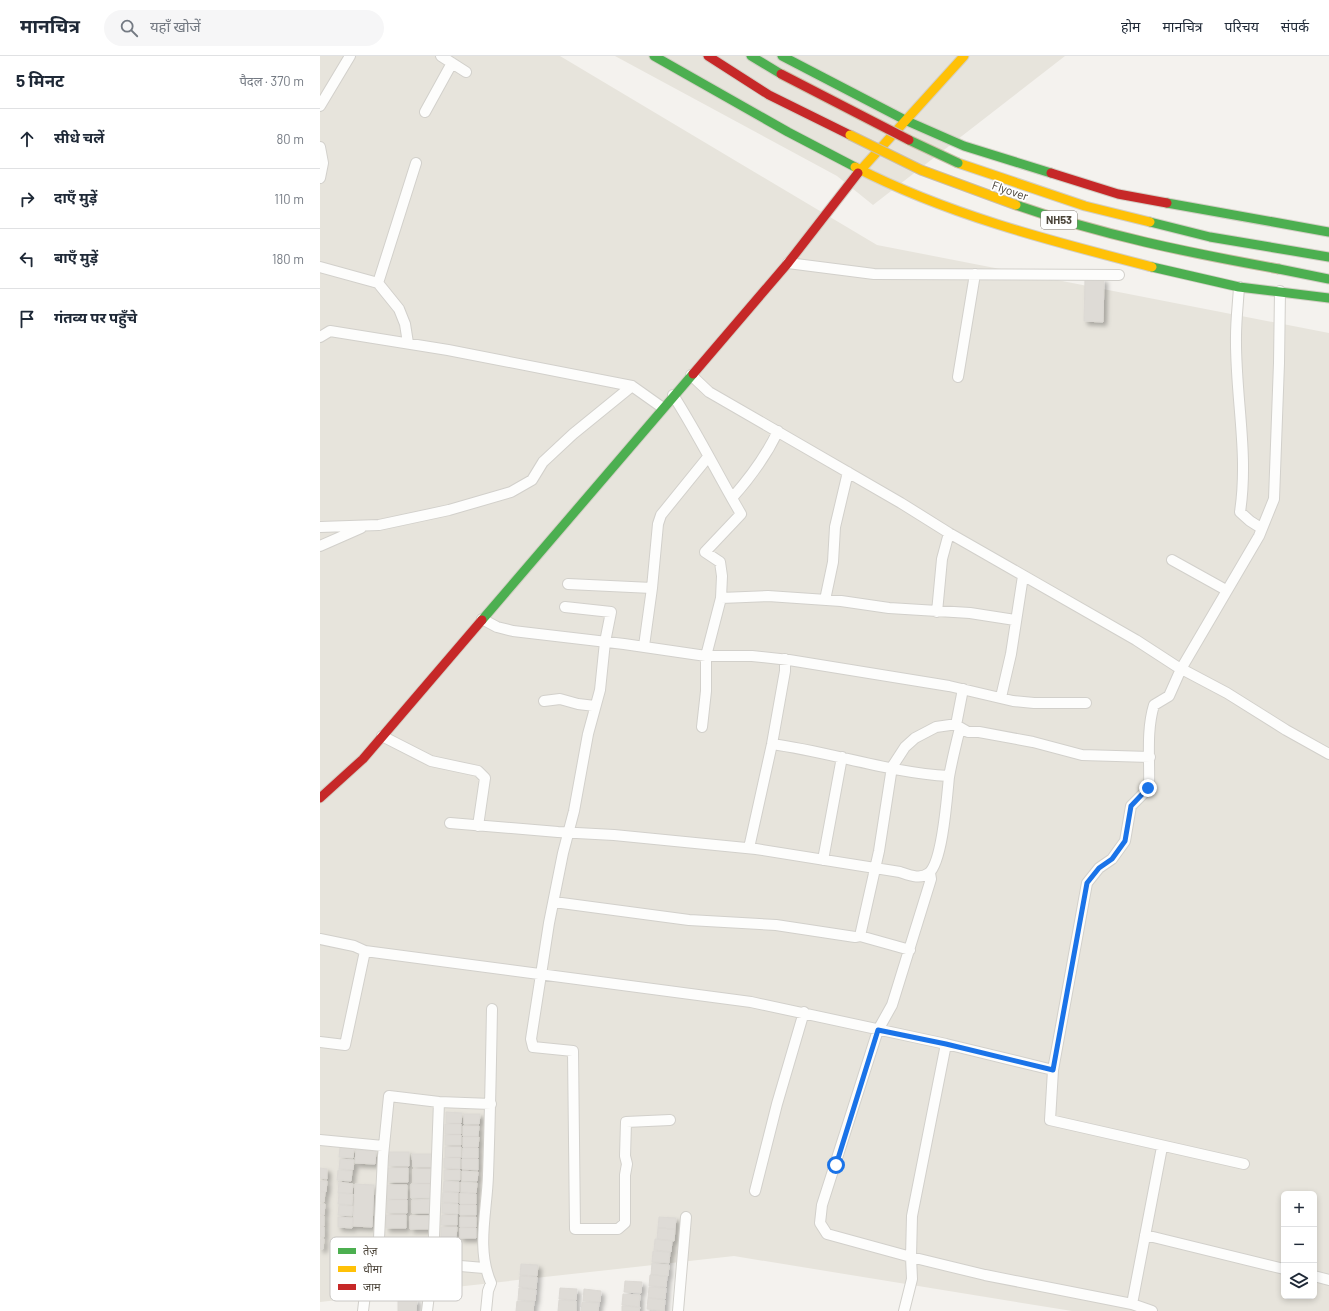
<!DOCTYPE html>
<html lang="hi">
<head>
<meta charset="utf-8">
<style>
  body { margin:0; font-family:Barlow,"Noto Sans Devanagari",sans-serif; background:#f6f6f7; color:#1f2937 }
  .controls { position:absolute; right:12px; bottom:12px; display:grid; overflow:hidden; border-radius:6px; box-shadow:0 2px 6px #0003 }
  .controls button { width:36px; height:36px; display:grid; place-items:center; padding:0; border:0; border-bottom:1px solid #e0e1e3; background:#fff; color:#1f2937; font:20px sans-serif }
  .stop { position:absolute; width:12px; height:12px; margin:-9px; border:3px solid #1a73e8; border-radius:50%; background:#fff }
  .stop.end { background:#1a73e8; border-color:#fff; box-shadow:0 1px 4px #0008 }
  .list { margin:0; padding:0; list-style:none }
  h2 { display:flex; justify-content:space-between; align-items:center; height:52px; margin:0; padding:0 16px; font-size:17px }
  h2 small { font-size:13px; font-weight:400; color:#747a83 }
  .list li { display:grid; grid-template-columns:26px 1fr auto; gap:12px; align-items:center; box-sizing:border-box; height:60px; padding:0 16px; border-top:1px solid #e0e1e3 }
  .list b { display:block; font-size:15px; white-space:nowrap }
  .list em { font-size:13px; font-style:normal; color:#747a83 }
  .icon { flex:none; width:22px; height:22px; fill:none; stroke:currentColor; stroke-width:2; stroke-linecap:round; stroke-linejoin:round }
  .map { position:relative; flex:none; width:1009px; height:1255px; overflow:hidden }
  header { display:flex; align-items:center; gap:24px; box-sizing:border-box; height:56px; padding:0 20px; background:#fff; border-bottom:1px solid #e0e1e3 }
  header strong { font-size:19px }
  nav { display:flex; gap:22px; margin-inline-start:auto; font-size:14px }
  .search { width:280px; height:36px; background:#f6f6f7; display:flex; align-items:center; gap:10px; box-sizing:border-box; padding:0 14px; border-radius:22px; color:#747a83; font-size:15px }
  main { display:flex }
  aside { flex:1; background:#fff }
  .map>svg:first-child { display:block }
</style>
</head>
<body>
<header>
<strong>मानचित्र</strong>
<div class="search"><svg class="icon" aria-label="search" viewBox="0 0 24 24"><circle cx="10" cy="10" r="6"/><path d="M15 15l6 6"/></svg>यहाँ खोजें</div>
<nav><a>होम</a><a>मानचित्र</a><a>परिचय</a><a>संपर्क</a></nav>
</header>
<main>
<aside>
<h2>5 मिनट<small>पैदल · 370 m</small></h2>
<ul class="list">
<li><svg class="icon" aria-label="ahead" viewBox="0 0 24 24"><path d="M12 20V5M6 11l6-6 6 6"/></svg><div><b>सीधे चलें</b></div><em>80 m</em></li>
<li><svg class="icon" aria-label="right" viewBox="0 0 24 24"><path d="M7 20v-9h11M14 6l5 5-5 5"/></svg><div><b>दाएँ मुड़ें</b></div><em>110 m</em></li>
<li><svg class="icon" aria-label="left" viewBox="0 0 24 24"><path d="M17 20v-9H6M10 6l-5 5 5 5"/></svg><div><b>बाएँ मुड़ें</b></div><em>180 m</em></li>
<li><svg class="icon" aria-label="arrive" viewBox="0 0 24 24"><path d="M6 21V4h12l-3 4 3 4H6"/></svg><div><b>गंतव्य पर पहुँचे</b></div></li>
</ul>
</aside>
<div class="map">
<svg width="1009" height="1255" viewBox="0 0 1009 1255">
  <defs>
    <filter id="shadow"><feDropShadow dx="3.5" dy="3.5" stdDeviation="2" flood-color="#0004"/></filter>
  </defs>
  <rect width="100%" height="100%" fill="#f4f2ee"/>
  <!-- residential -->
  <path fill="#e7e4dc" fill-rule="evenodd" d="M0,0H240L557,189L1009,277V1255H752L414,1200L0,1246ZM964,1138H994V1240H964Z
    M295,0H745L553,149L517,120Z"/>
  <!-- building -->
  <path fill="#dedbd6" stroke="#dcd9d4" filter="url(#shadow)" d="M765,223H784L783,266L764,265Z
    M126,1056L142,1057L141,1067H126Z
    M144,1058H160L159,1068H144Z
    M125,1068H141V1078H125Z
    M143,1070H159L158,1080H143Z
    M125,1079H141V1089H125Z
    M143,1081H159L158,1091H143Z
    M20,1091L34,1092L33,1102L19,1101Z
    M125,1091H141V1101H125Z
    M143,1092H158V1102H142Z
    M36,1094L56,1095L55,1108L35,1107Z
    M69,1096H89V1110H69Z
    M92,1098H112V1111H93Z
    M124,1102H140V1113L124,1112Z
    M20,1103L34,1104L33,1114L19,1113Z
    M142,1103H158V1114L142,1113Z
    M0,1112L7,1113V1123L0,1122Z
    M68,1112H88V1126H68Z
    M93,1113H112V1127H93Z
    M18,1114L32,1115L31,1125L17,1124Z
    M124,1114H140V1124H124Z
    M142,1115L158,1116L157,1125H142Z
    M0,1125H7L6,1136L0,1135Z
    M124,1125L139,1126V1136L123,1135Z
    M19,1126L33,1128L32,1137H18Z
    M141,1126L157,1127L156,1137L141,1136Z
    M35,1128L54,1129L52,1171L33,1170Z
    M91,1128H111V1142H91Z
    M67,1129H87V1143H67Z
    M0,1136H5L4,1146H0Z
    M123,1136L138,1137V1147L122,1146Z
    M19,1137L33,1138L32,1149L18,1148Z
    M140,1137L156,1138V1148H140Z
    M111,1143V1157H92V1144Z
    M67,1144H87V1157H67Z
    M122,1147L138,1148V1158L122,1157Z
    M0,1148H5L4,1159L0,1158Z
    M19,1149L33,1150L32,1160L18,1159Z
    M140,1149H156V1159H140Z
    M66,1159H86V1172H66Z
    M122,1159H137V1169H121Z
    M0,1160H4V1170H0Z
    M90,1160H110V1173H90Z
    M18,1161L33,1162L32,1172L18,1171Z
    M140,1161H156V1171H140Z
    M339,1161L356,1162L355,1173L338,1172Z
    M0,1171H4V1181H0Z
    M121,1171H137L136,1181H121Z
    M140,1172H156V1182H140Z
    M338,1172L355,1173L354,1185L337,1183Z
    M0,1183H4L3,1193H0Z
    M335,1183L352,1185L351,1196L334,1194Z
    M333,1195L350,1196L349,1207L332,1206Z
    M332,1207L349,1209L348,1220L331,1219Z
    M201,1208L218,1209L217,1220L200,1219Z
    M330,1219L347,1220L346,1231L329,1230Z
    M200,1220L217,1221L216,1233L199,1231Z
    M305,1225L322,1226L321,1237L304,1236Z
    M329,1231L346,1232L345,1243L328,1242Z
    M199,1232L216,1234L215,1245L198,1244Z
    M240,1232L257,1233L256,1244L239,1243Z
    M264,1233L281,1235L280,1246L263,1245Z
    M303,1238L320,1239L319,1251L302,1249Z
    M328,1242L345,1244L344,1255L327,1253Z
    M78,1243H97L96,1255H78Z
    M239,1244L256,1245V1255H238Z
    M197,1245L214,1246L213,1255H196Z
    M262,1246L279,1247L278,1255H261Z
    M302,1250L320,1251L319,1255H302Z"/>
  <g fill="none" stroke-linecap="round" stroke-linejoin="round">
    <defs>
      <path id="street" d="M121,0L146,16
        M0,50L30,0
        M105,56L132,7
        M0,91L3,107L0,122
        M468,207L554,218L799,219
        M0,211L58,227L79,253L85,268L88,287
        M58,227L96,107
        M919,231C918,248 916,264 916,280C915,339 929,397 920,456L930,465L941,472
        M0,281L10,275L128,294L312,330L343,352
        M371,319L389,336L581,447L629,477L816,584L856,610L907,637L966,674L1009,698
        M638,321L655,218
        M353,339C378,378 398,419 421,458L385,496L400,506L402,520L401,542L386,600V635L382,671
        M412,442C430,422 446,400 458,375
        M0,471L59,469L129,454L191,436L212,424L223,406L253,378L312,330
        M0,490L41,472
        M852,504L906,534
        M248,528L332,532
        M401,542L448,540L521,545L569,552L650,557L695,564
        M505,544L513,506L515,471L528,416
        M245,551L291,556L285,586L280,634L268,678L254,755L243,797L229,867L211,983L213,991L253,995L255,1173H298L305,1167V1119L307,1108L305,1100L306,1066L350,1064
        M617,556L622,503L629,477
        M162,563L177,571L193,575L304,588L386,600H432L469,604L629,630L693,645L714,647H766
        M324,590L332,532L338,468L341,459L388,401
        M681,641L691,598L703,520
        M224,645L240,643L258,648L275,650
        M636,669L643,633
        M62,680L111,705L158,715L165,722L158,770
        M452,688C511,696 570,717 629,720
        M130,767L238,776L294,779L436,793L580,816C589,819 600,824 609,817C623,805 627,739 629,721C632,704 636,688 640,672
        M429,792L452,688L465,615V603
        M503,804L522,701
        M610,817L611,823L572,949L558,974L502,1149L500,1167L507,1178L591,1201L665,1219L812,1248L832,1255
        M234,846L369,864L456,869L535,881L540,880L590,894
        M540,880L559,795L572,711L585,691L595,682L616,671L630,669H636L648,676H659L713,686L762,699L830,701
        M0,883L34,890L45,895L431,946L626,988L733,1014
        M0,986L25,989L45,895
        M0,1084L63,1090
        M924,1108L730,1064L733,1014L767,827L779,812L792,803L805,785L811,750L829,732C830,704 826,675 834,649L849,640L861,613L939,480L954,443L959,307L960,235
        M435,1135L457,1048L484,956
        M825,1179L964,1213
        M58,1203L63,1100L69,1040L119,1046L171,1048
        M994,1220L1009,1224
        M812,1248L842,1091
        M43,1255L49,1206L58,1203L164,1212
        M107,1255L113,1207L119,1046
        M166,1255L168,1235L171,1227C156,1193 167,1155 168,1119C170,1063 171,1008 172,953
        M358,1255L366,1161
        M584,1255L592,1223L591,1201L592,1160L626,988"/>
      <path id="fast" d="M334,0L468,76L535,111
        M431,0L461,18
        M462,0L587,65L644,90L731,117
        M847,147L1009,176
        M830,166L890,181L1009,201
        M832,211L919,231L1009,242
        M959,213L1009,223
        M162,564L373,318"/>
      <path id="slow" d="M638,107L765,150L830,166
        M535,111C628,159 731,185 832,211
        M538,117L644,0"/>
      <path id="jam" d="M388,0L449,39L530,79
        M731,117L798,138L847,147
        M373,318L468,207L538,117
        M0,742L43,703L162,564"/>
    </defs>
    <!-- street casing -->
    <use href="#street" stroke="#d2d0cb" stroke-width="12"/>
    <!-- fast casing -->
    <use href="#fast" stroke="#d3cfc5" stroke-width="11"/>
    <!-- slow casing -->
    <use href="#slow" stroke="#d3cfc5" stroke-width="11"/>
    <!-- jam casing -->
    <use href="#jam" stroke="#d3cfc5" stroke-width="11"/>
    <!-- street -->
    <use href="#street" stroke="#fdfdfc" stroke-width="10"/>
    <!-- fast -->
    <use href="#fast" stroke="#4caf50" stroke-width="9"/>
    <!-- slow -->
    <use href="#slow" stroke="#ffc107" stroke-width="9"/>
    <!-- jam -->
    <use href="#jam" stroke="#c62828" stroke-width="9"/>
    <defs>
      <path id="fast-bridge" d="M589,84L638,107
        M696,149C781,179 870,197 959,213"/>
      <path id="slow-bridge" d="M530,79L601,114L696,149"/>
      <path id="jam-bridge" d="M461,18L589,84"/>
    </defs>
    <!-- fast-bridge casing -->
    <use href="#fast-bridge" stroke="#ccbfa9" stroke-width="11" stroke-linecap="butt"/>
    <!-- slow-bridge casing -->
    <use href="#slow-bridge" stroke="#ccbfa9" stroke-width="11" stroke-linecap="butt"/>
    <!-- jam-bridge casing -->
    <use href="#jam-bridge" stroke="#ccbfa9" stroke-width="11" stroke-linecap="butt"/>
    <!-- fast-bridge -->
    <use href="#fast-bridge" stroke="#4caf50" stroke-width="9"/>
    <!-- slow-bridge -->
    <use href="#slow-bridge" stroke="#ffc107" stroke-width="9"/>
    <!-- jam-bridge -->
    <use href="#jam-bridge" stroke="#c62828" stroke-width="9"/>
  </g>
  <g fill="none" stroke-linecap="round" stroke-linejoin="round">
    <!-- route -->
    <path stroke="#1a73e8" stroke-width="5" d="M516,1109L558,974L626,988L733,1014L767,827L779,812L792,803L805,785L811,750L828,732"/>
  </g>
  <g text-anchor="middle" stroke-width="3.5" stroke-linejoin="round" paint-order="stroke">
    <!-- shield labels -->
    <rect fill="#fff" stroke="#817c74" stroke-width="1" x="721" y="155" width="36" height="18" rx="3"/>
    <g font-size="11" font-weight="bold" fill="#4b4439">
      <text x="739" y="168">NH53</text>
    </g>
    <!-- street labels -->
    <g font-size="12" fill="#4b4439" stroke="#fff">
      <text transform="translate(690 135) rotate(19)" y="4">Flyover</text>
    </g>
  </g>
  <!-- legend -->
  <rect x="10" y="1181" width="132" height="64" rx="6" fill="#fff" stroke="#c9c7c4" stroke-width="1"/>
  <rect x="18" y="1192" width="18" height="6" fill="#4caf50"/>
  <rect x="18" y="1210" width="18" height="6" fill="#ffc107"/>
  <rect x="18" y="1228" width="18" height="6" fill="#c62828"/>
  <g font-size="11" fill="#4b4439">
    <text x="43" y="1199">तेज़</text>
    <text x="43" y="1217">धीमा</text>
    <text x="43" y="1235">जाम</text>
  </g>
</svg>
<div class="controls">
<button>+</button>
<button>−</button>
<button><svg class="icon" aria-label="layers" viewBox="0 0 24 24"><path d="M12 4l9 5-9 5-9-5zM3 14l9 5 9-5"/></svg></button>
</div>
<div class="stop" style="left:516px;top:1109px"></div>
<div class="stop end" style="left:828px;top:732px"></div>
</div>
</main>
</body>
</html>
